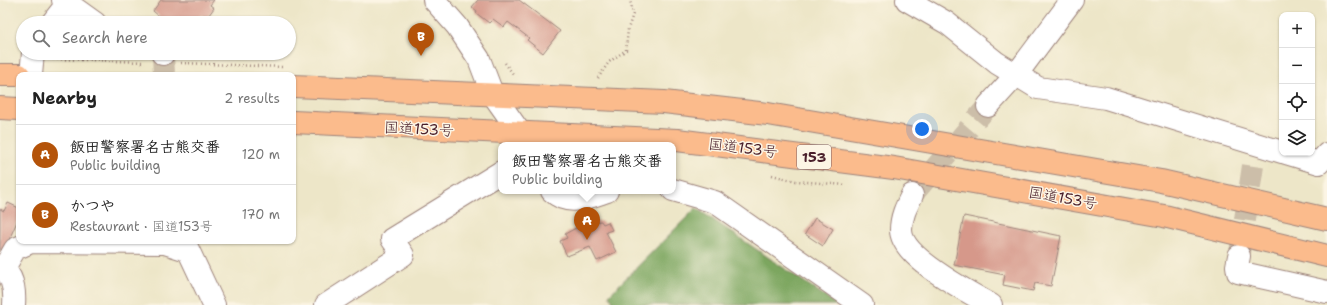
<!DOCTYPE html>
<html lang="en">
<head>
<meta charset="utf-8">
<style>
  body { margin:0; font-family:"Shantell Sans","Klee One",sans-serif; background:#f6f6f6; color:#222 }
  .controls { position:absolute; right:12px; top:12px; display:grid; overflow:hidden; border-radius:8px; box-shadow:0 1px 3px #0004 }
  .controls button { width:36px; height:36px; display:grid; place-items:center; padding:0; border:0; border-bottom:1px solid #e0e0e0; background:#fff; color:#222; font:20px sans-serif }
  .you { position:absolute; left:922px; top:129px; width:14px; height:14px; margin:-10px; border:3px solid #fff; border-radius:50%; background:#1a73e8; box-shadow:0 0 0 6px #1a73e833 }
  .badge { display:grid; place-items:center; width:26px; height:26px; border-radius:50%; background:#b45309; color:#fff; font-size:13px; font-weight:700 }
  .pin { position:absolute; translate:-50% -33px; filter:drop-shadow(0 1px 2px #0008) }
  .pin::after { content:''; position:absolute; top:21px; width:14px; height:12px; background:inherit; clip-path:polygon(0 0,100% 0,50% 100%) }
  .popup { position:absolute; left:498px; top:142px; width:178px; height:52px; box-sizing:border-box; display:grid; place-content:center; border-radius:8px; background:#fff; filter:drop-shadow(0 1px 3px #0005); font-size:13px; white-space:nowrap; color:#767676 }
  .popup b { font-size:15px; color:#222 }
  .popup::after { content:''; position:absolute; left:50%; top:100%; margin-left:-8px; border:8px solid transparent; border-top-color:#fff }
  .list { margin:0; padding:0; list-style:none }
  h2 { display:flex; justify-content:space-between; align-items:center; height:52px; margin:0; padding:0 16px; font-size:17px }
  h2 small { font-size:13px; font-weight:400; color:#767676 }
  .list li { display:grid; grid-template-columns:26px 1fr auto; gap:12px; align-items:center; box-sizing:border-box; height:60px; padding:0 16px; border-top:1px solid #e0e0e0 }
  .list b { display:block; font-size:15px; white-space:nowrap }
  .list p { margin:0; font-size:13px; white-space:nowrap; color:#767676 }
  .list em { font-size:13px; font-style:normal; color:#767676 }
  .icon { flex:none; width:22px; height:22px; fill:none; stroke:currentColor; stroke-width:2; stroke-linecap:round; stroke-linejoin:round }
  .map { position:relative; flex:none; width:1327px; height:305px; overflow:hidden }
  .search { position:absolute; background:#fff; box-shadow:0 1px 3px #0004; left:16px; top:16px; width:280px; height:44px; display:flex; align-items:center; gap:10px; box-sizing:border-box; padding:0 14px; border-radius:22px; color:#767676; font-size:15px }
  .panel { position:absolute; background:#fff; box-shadow:0 1px 3px #0004; left:16px; top:72px; width:280px; height:172px; border-radius:8px }
  .map>svg:first-child { display:block }
</style>
</head>
<body>
<div class="map">
<svg width="1327" height="305" viewBox="0 0 1327 305">
  <rect width="100%" height="100%" fill="#fcf5e5"/>
  <filter id="ink" filterUnits="userSpaceOnUse"><feTurbulence type="fractalNoise" baseFrequency=".025" numOctaves="2"/><feDisplacementMap in="SourceGraphic" scale="8" xChannelSelector="R" yChannelSelector="G"/><feConvolveMatrix kernelMatrix="1 2 1 2 8 2 1 2 1" color-interpolation-filters="sRGB"/></filter>
  <filter id="wash" filterUnits="userSpaceOnUse"><feTurbulence type="fractalNoise" baseFrequency=".012" numOctaves="4" result="noise"/><feDisplacementMap in="SourceGraphic" scale="16" xChannelSelector="R" yChannelSelector="G"/><feGaussianBlur stdDeviation="0.9" result="paint"/><feColorMatrix in="noise" values="0 0 0 0 0 0 0 0 0 0 0 0 0 0 0 0 0 1.4 0 .05"/><feComposite in="paint" operator="in"/></filter>
  <g filter="url(#wash)">
    <rect width="100%" height="100%" fill="#ede6c8"/>
    <!-- forest -->
    <path fill="#7ba65f" stroke="#626245" d="M696,208L838,305H615L609,295Z"/>
    <g id="blocks">
      <!-- building -->
      <path fill="#d6988a" d="M161,0H214L210,5L214,8L206,19L201,15L195,23H167L153,11Z
        M478,0H519L560,31L543,53L527,40L529,38L508,22L504,27L493,19L489,23L476,13L477,11L472,7Z
        M8,203L19,208V217L4,251L0,249V209L4,211Z
        M964,216L1061,236L1051,286L1035,283L1033,291L1003,285L1005,275L954,265Z
        M815,218L833,229L823,246L805,234Z
        M601,221L603,224L608,222L612,230L606,232L616,252L597,261L590,247L567,256L560,241L567,238L565,234L585,223Z"/>
    </g>
  </g>
  <g filter="url(#ink)">
    <use href="#blocks" fill-opacity="0" stroke="#9c827a" stroke-width="1"/>
    <g fill="none" stroke-linecap="round" stroke-linejoin="round">
      <!-- minor-tunnel -->
      <path stroke="#ccbea9" stroke-width="22" stroke-dasharray="22 11" stroke-linecap="butt" d="M163,54L164,75
        M912,195L988,106
        M1240,253L1254,159"/>
      <defs>
        <path id="minor" d="M63,0L95,23
          M434,0L457,26L479,59L492,93L521,134L526,145
          M907,0L947,23L997,63L1038,88L1106,98L1282,152
          M52,23L70,0
          M162,53L163,54
          M31,75L33,53
          M988,106L1016,75L1072,0
          M1286,153L1319,163L1327,154
          M673,190L715,202L862,305
          M552,191C568,207 589,197 607,191
          M912,195C906,207 901,217 901,230C901,258 969,292 991,305
          M184,241L214,305
          M1239,256L1237,266L1238,272L1327,292
          M0,266C13,274 15,291 14,305
          M4,268L15,249L31,242L165,243L187,250
          M326,305L403,255L392,239L501,172"/>
        <path id="highway" d="M0,75H19
          M293,86L664,102L768,114L1161,181L1327,219
          M0,108L19,109
          M293,122L677,140L894,168L1164,216L1327,256"/>
      </defs>
      <!-- minor casing -->
      <use href="#minor" stroke="#9c827a" stroke-width="24"/>
      <!-- highway casing -->
      <use href="#highway" stroke="#9c827a" stroke-width="24"/>
      <!-- path -->
      <path stroke="#9c827a" stroke-width="2.5" stroke-dasharray="1 3" stroke-linecap="butt" d="M53,59L144,62
        M181,63L284,67
        M505,63L513,74
        M598,78L609,62L626,50L628,29L633,14L630,0
        M772,175L796,181L846,185"/>
      <!-- minor -->
      <use href="#minor" stroke="#fff" stroke-width="22"/>
      <!-- highway -->
      <use href="#highway" stroke="#fbbb8c" stroke-width="22"/>
    </g>
  </g>
  <g text-anchor="middle" stroke-width="3" stroke-linejoin="round" paint-order="stroke">
    <!-- shield labels -->
    <rect fill="#fcf5e5" stroke="#7f5f63" stroke-width="1" x="797" y="145" width="34" height="24" rx="3"/>
    <g font-size="14" font-weight="bold" fill="#4a1f2b">
      <text x="814" y="162">153</text>
    </g>
    <!-- street labels -->
    <g font-size="15" fill="#4a1f2b" stroke="#fcf5e5">
      <text transform="translate(419 129) rotate(3)" y="5">国道153号</text>
      <text transform="translate(743 148) rotate(7)" y="5">国道153号</text>
      <text transform="translate(1063 198) rotate(10)" y="5">国道153号</text>
    </g>
  </g>
</svg>
<div class="controls">
<button>+</button>
<button>−</button>
<button><svg class="icon" aria-label="locate" viewBox="0 0 24 24"><circle cx="12" cy="12" r="6"/><path d="M12 2v4M12 18v4M2 12h4M18 12h4"/></svg></button>
<button><svg class="icon" aria-label="layers" viewBox="0 0 24 24"><path d="M12 4l9 5-9 5-9-5zM3 14l9 5 9-5"/></svg></button>
</div>
<div class="you"></div>
<div class="pin badge" style="left:587px;top:240px">A</div>
<div class="popup"><b>飯田警察署名古熊交番</b>Public building</div>
<div class="pin badge" style="left:421px;top:56px">B</div>
<div class="search"><svg class="icon" aria-label="search" viewBox="0 0 24 24"><circle cx="10" cy="10" r="6"/><path d="M15 15l6 6"/></svg>Search here</div>
<section class="panel">
<h2>Nearby<small>2 results</small></h2>
<ul class="list">
<li><span class="badge">A</span><div><b>飯田警察署名古熊交番</b><p>Public building</p></div><em>120 m</em></li>
<li><span class="badge">B</span><div><b>かつや</b><p>Restaurant · 国道153号</p></div><em>170 m</em></li>
</ul>
</section>
</div>
</body>
</html>
